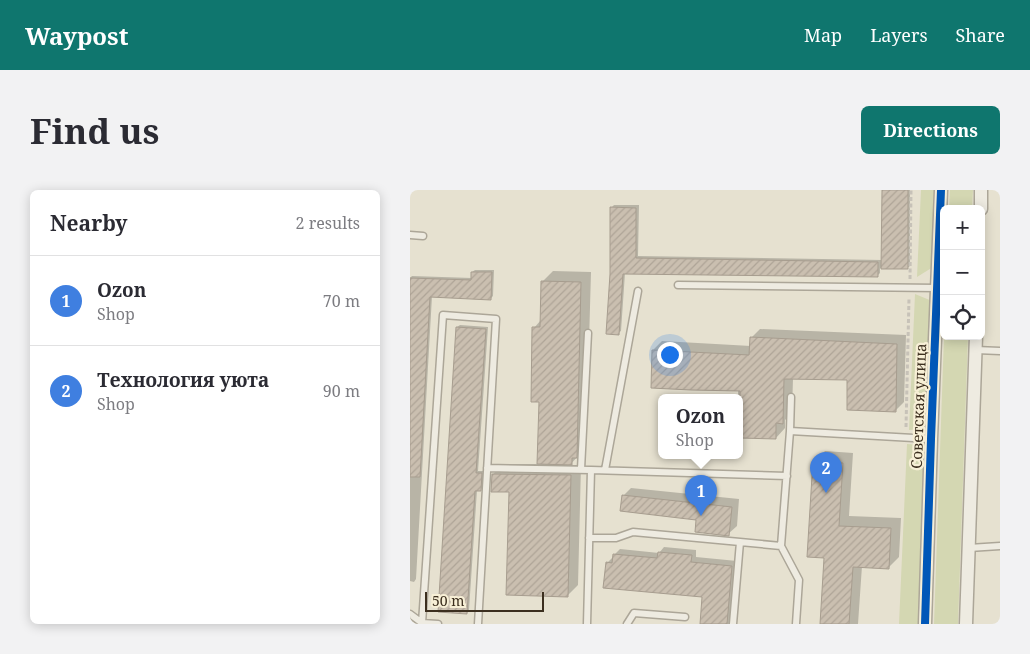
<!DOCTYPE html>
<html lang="en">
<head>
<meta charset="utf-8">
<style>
  body { margin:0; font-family:"Noto Serif",serif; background:#f2f2f3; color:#2b2b33 }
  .controls { position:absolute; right:15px; top:15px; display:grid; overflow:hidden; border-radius:8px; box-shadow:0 2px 12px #0003 }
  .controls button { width:45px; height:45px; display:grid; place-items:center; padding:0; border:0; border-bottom:1px solid #e1e1e2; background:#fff; color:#2b2b33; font:25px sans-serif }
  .scale { position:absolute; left:15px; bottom:12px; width:119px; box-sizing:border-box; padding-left:5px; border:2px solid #3c2f1f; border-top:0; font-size:14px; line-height:18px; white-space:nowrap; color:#3c2f1f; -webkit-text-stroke:4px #f7efd6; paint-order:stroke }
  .you { position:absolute; left:259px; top:164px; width:18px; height:18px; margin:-12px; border:4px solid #fff; border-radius:50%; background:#1a73e8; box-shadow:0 0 0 8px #1a73e833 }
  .badge { display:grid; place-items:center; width:32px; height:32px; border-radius:50%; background:#0f766e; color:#fff; font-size:16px; font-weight:700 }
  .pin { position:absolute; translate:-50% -41px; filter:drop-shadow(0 1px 2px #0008) }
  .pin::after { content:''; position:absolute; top:26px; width:18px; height:15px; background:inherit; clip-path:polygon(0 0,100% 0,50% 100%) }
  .popup { position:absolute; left:248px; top:204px; width:85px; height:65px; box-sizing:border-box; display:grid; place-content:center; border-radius:8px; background:#fff; filter:drop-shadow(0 1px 4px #0005); font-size:16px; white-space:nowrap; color:#7c7c81 }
  .popup b { font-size:19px; color:#2b2b33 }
  .popup::after { content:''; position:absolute; left:50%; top:100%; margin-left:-10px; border:10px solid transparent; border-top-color:#fff }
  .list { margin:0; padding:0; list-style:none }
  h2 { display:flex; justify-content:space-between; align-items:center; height:65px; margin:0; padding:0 20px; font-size:21px }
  h2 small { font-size:16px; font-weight:400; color:#7c7c81 }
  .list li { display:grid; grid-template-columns:32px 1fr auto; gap:15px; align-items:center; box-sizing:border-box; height:90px; padding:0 20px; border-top:1px solid #e1e1e2 }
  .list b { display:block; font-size:19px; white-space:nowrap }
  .list p { margin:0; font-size:16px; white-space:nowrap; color:#7c7c81 }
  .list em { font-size:16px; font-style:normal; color:#7c7c81 }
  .icon { flex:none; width:28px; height:28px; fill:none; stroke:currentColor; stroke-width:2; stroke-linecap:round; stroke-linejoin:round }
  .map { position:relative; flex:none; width:590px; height:434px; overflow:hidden; border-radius:8px }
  header { display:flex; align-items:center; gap:30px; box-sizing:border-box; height:70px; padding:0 25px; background:#0f766e; color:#fff }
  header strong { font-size:24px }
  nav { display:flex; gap:28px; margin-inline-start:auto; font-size:18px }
  .intro { display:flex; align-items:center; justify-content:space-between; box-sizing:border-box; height:120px; padding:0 30px }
  h1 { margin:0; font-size:35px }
  .button { padding:12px 22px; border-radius:8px; background:#0f766e; color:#fff; font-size:18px; font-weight:700 }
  main { display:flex; gap:30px; padding:0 30px }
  aside { flex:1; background:#fff; border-radius:8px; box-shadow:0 2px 12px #0003 }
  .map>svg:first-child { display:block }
</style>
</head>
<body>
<header>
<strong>Waypost</strong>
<nav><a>Map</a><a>Layers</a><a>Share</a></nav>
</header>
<div class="intro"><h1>Find us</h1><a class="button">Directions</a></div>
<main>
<aside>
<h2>Nearby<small>2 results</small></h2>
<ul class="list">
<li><span class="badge" style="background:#3f7fe0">1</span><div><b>Ozon</b><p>Shop</p></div><em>70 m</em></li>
<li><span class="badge" style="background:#3f7fe0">2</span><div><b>Технология уюта</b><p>Shop</p></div><em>90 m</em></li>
</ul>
</aside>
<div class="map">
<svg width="590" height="434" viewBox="0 0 590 434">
  <defs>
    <pattern id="building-hatch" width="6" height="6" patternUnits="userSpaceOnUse" patternTransform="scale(1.25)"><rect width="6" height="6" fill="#cabfb0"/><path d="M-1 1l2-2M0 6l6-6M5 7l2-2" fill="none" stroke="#aea497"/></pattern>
  </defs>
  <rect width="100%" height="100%" fill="#e6e1d0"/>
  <!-- green -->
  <path fill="#d4d7b2" d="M511,0H526L523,77L507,87Z
    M540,0H563L562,19H539Z
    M505,104L522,111L517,239L499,240Z
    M534,146H558L548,434H524Z
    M497,254C507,254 511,258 516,265L510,434H489Z"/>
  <!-- shadow -->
  <path fill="#0003" d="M473,0H500V76L497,78H470V83L467,86L215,83L211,141L208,143L201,84V18L204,15H229L228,66L472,70Z
    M65,80H84L83,106L81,108L22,106L6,389L4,392L0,391V88L2,86L62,88V82Z
    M143,81L181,82L176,257L160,275H171L168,395L157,406L100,301L83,284L94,274H129L130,211L124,138L131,130L132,92Z
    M50,135L78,137L68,281H74L73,297L70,300H67L59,420L57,423L47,137Z
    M350,139L496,145L494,212L485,221L439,189L383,188L382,223L375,230V238L366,248L330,247V207H328V199L243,160L252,151L341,156V148Z
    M415,261L443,263L439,326L491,328L489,367L479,377L452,376L448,434H411L415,367L405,271Z
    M221,298L329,309L327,336L318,344L287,329L213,306Z
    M254,357L286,360V367L327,371L321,434H291L294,406L197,373L202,368H204V365L210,359L249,363Z"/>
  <!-- building -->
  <path fill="url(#building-hatch)" stroke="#a79d8f" d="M472,0H498V79H471Z
    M200,17L226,18V68L468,72V87L213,84L209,145L196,144L200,84Z
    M61,82H82L81,110L20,107L10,287H0V88L61,90Z
    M131,91L171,92L167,268H162V275L127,274L129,212H121L122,137H130Z
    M46,137L76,139L66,283H72L71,301H65L57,424L28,422Z
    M340,147L487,154L486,222L437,220V190L374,189L373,234L366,233V249L330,248V201L281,200L241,198L242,160L339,165Z
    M403,270L433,273L429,336L481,338L479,379L443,377L439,434H410L414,368L397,367Z
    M82,284L161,285L158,407L96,405L99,302H81Z
    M212,305L322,317L319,346L285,342L286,330L210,321Z
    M248,362L282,365L281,372L322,376L317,434H290L292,407L193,398L196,372L202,373L203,364L247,368Z"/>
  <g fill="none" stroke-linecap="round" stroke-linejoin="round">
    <defs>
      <path id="service" d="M0,45L13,46
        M268,95L528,98
        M566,160L590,161
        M380,241L381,207
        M77,278L181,280L177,434
        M171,279L178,143
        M181,280L377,286
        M195,280L228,101
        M179,348H206L223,342L330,352
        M559,358L590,356
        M0,424L12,433
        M28,434L12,433L33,125L86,129L68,434
        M217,434L224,423L275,427
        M323,434L330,352L371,356
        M386,434L389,390L371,356L380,241L521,249"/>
      <path id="minor" d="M571,19V0
        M515,434L521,249L531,0
        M556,434L566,146"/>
    </defs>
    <!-- service casing -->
    <use href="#service" stroke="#aca698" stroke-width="9"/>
    <!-- minor casing -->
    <use href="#minor" stroke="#aca698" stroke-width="15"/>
    <!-- path -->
    <path stroke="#c7c2b8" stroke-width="3" stroke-dasharray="4 2.5" stroke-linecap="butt" d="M500,89L501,0
      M496,237L499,108"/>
    <!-- service -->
    <use href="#service" stroke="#eeebe1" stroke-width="6"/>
    <!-- minor -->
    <use href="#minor" stroke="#eeebe1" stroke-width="12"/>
    <defs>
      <path id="cycleway" d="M515,434L521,249L531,0"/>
    </defs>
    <!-- cycleway casing -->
    <use href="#cycleway" stroke="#f7efd6" stroke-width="11"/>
    <!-- cycleway -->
    <use href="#cycleway" stroke="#0057b8" stroke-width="8"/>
  </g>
  <g text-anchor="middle" stroke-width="4.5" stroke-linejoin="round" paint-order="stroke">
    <!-- street labels -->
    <g font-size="15" fill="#3c2f1f" stroke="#f7efd6">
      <text transform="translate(509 216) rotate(-88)" y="5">Советская улица</text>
    </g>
  </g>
</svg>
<div class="controls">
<button>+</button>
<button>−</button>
<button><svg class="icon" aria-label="locate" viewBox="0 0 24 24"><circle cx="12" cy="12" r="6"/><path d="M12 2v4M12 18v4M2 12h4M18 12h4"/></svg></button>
</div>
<div class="scale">50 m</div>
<div class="you"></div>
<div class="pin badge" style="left:291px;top:326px;background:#3f7fe0">1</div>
<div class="popup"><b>Ozon</b>Shop</div>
<div class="pin badge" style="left:416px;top:303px;background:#3f7fe0">2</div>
</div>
</main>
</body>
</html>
